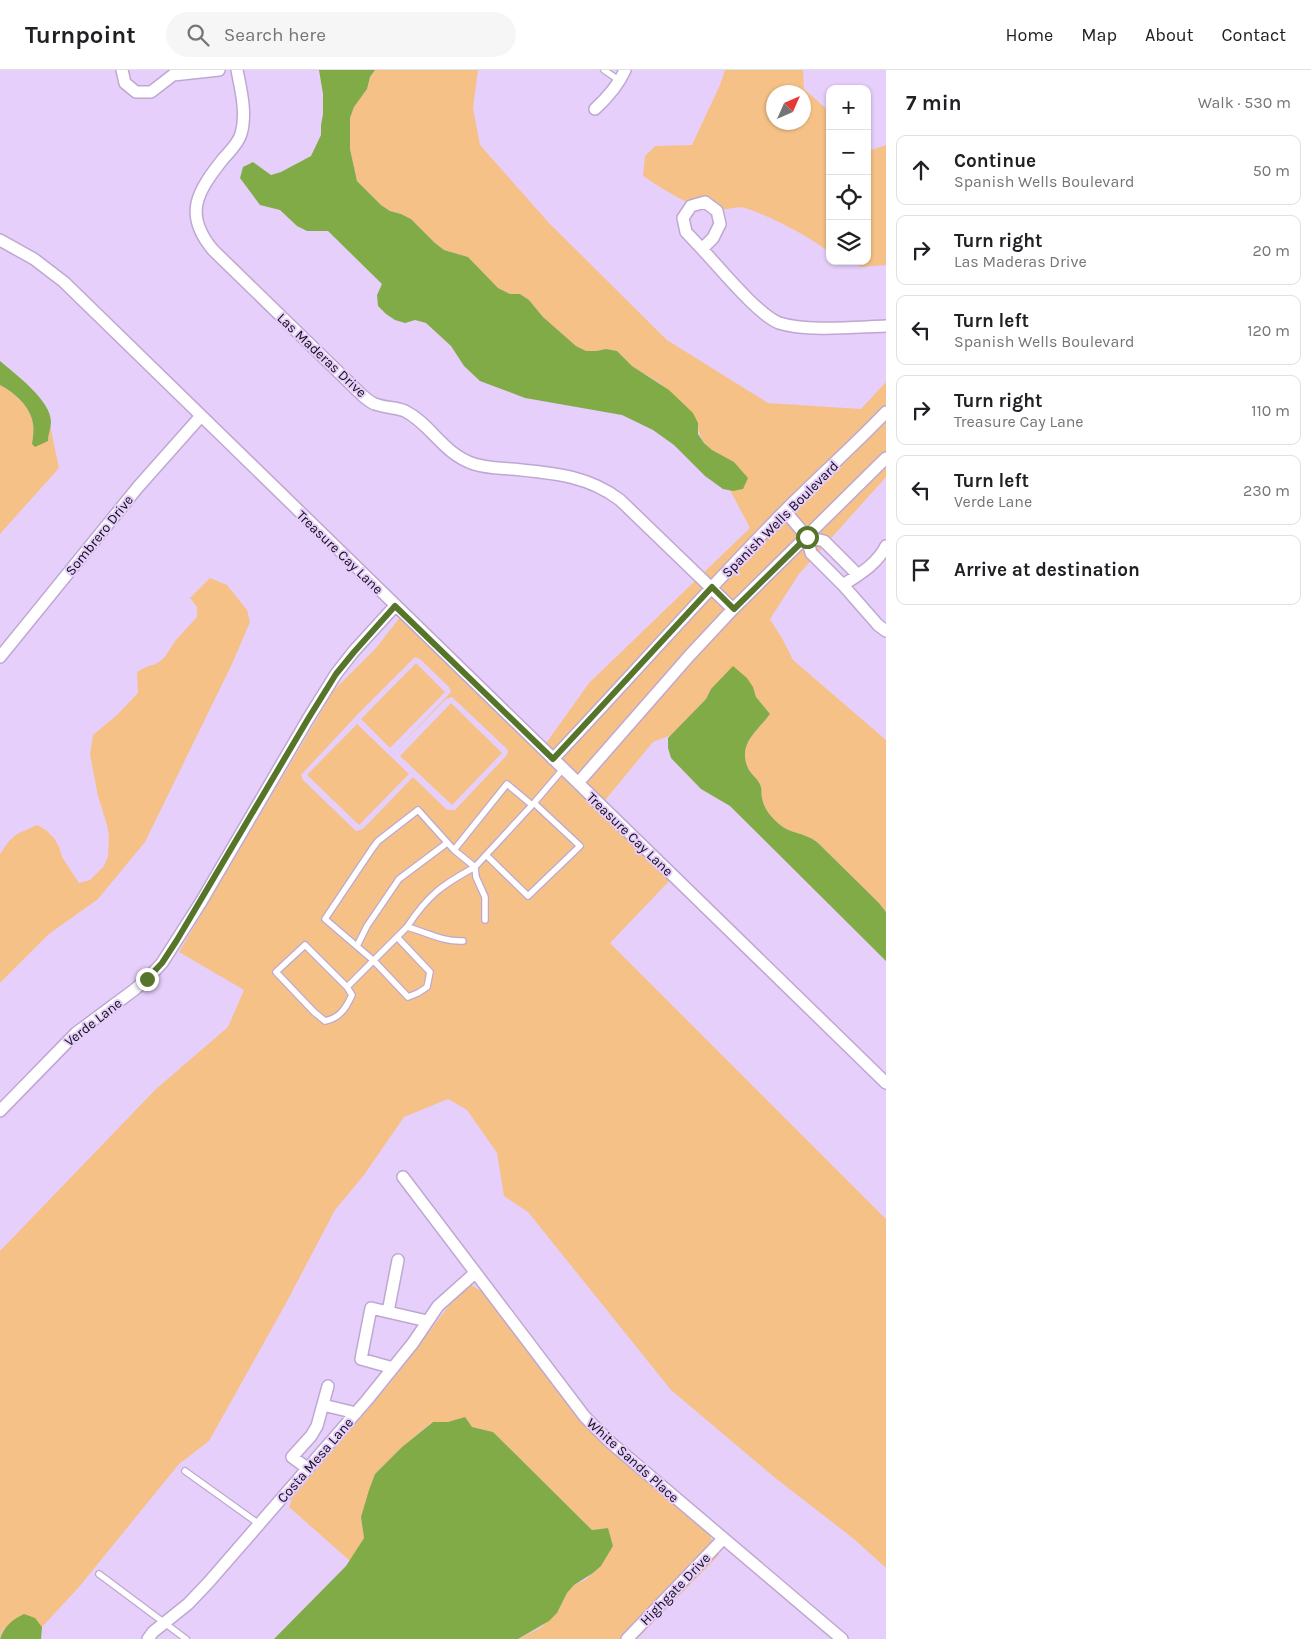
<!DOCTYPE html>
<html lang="en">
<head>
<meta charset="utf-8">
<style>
  body { margin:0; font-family:Karla,sans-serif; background:#f6f6f6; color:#202124 }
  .controls { position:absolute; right:15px; top:15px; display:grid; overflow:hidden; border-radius:10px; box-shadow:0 1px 4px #0004 }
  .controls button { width:45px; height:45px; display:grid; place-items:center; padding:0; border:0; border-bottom:1px solid #e0e0e0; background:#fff; color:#202124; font:25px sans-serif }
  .compass { position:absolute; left:766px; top:15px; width:45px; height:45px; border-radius:50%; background:#fff; box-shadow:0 1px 4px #0004; rotate:45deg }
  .stop { position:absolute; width:15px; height:15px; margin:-11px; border:4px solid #56752b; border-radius:50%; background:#fff }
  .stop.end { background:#56752b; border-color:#fff; box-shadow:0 1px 5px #0008 }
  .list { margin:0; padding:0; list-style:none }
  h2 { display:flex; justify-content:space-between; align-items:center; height:65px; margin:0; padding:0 20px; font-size:21px }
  h2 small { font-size:16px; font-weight:400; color:#757577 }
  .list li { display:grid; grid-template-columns:32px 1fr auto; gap:15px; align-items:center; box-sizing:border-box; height:70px; margin:0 10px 10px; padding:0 10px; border:1px solid #e0e0e0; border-radius:10px }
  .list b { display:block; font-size:19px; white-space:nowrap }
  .list p { margin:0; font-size:16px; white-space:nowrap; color:#757577 }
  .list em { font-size:16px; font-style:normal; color:#757577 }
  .icon { flex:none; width:28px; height:28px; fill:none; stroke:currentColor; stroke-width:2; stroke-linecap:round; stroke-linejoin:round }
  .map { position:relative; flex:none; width:886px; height:1569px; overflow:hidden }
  header { display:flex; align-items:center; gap:30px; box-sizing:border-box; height:70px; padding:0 25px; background:#fff; border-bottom:1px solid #e0e0e0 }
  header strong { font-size:24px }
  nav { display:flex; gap:28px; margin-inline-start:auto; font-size:18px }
  .search { width:350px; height:45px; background:#f6f6f6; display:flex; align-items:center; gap:12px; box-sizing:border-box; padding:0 18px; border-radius:28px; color:#757577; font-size:19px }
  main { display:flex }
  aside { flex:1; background:#fff }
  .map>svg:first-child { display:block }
</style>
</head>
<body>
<header>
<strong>Turnpoint</strong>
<div class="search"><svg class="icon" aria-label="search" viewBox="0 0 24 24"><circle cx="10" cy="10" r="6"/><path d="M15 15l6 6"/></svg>Search here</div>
<nav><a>Home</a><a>Map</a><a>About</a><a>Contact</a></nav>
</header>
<main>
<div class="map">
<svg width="886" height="1569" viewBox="0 0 886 1569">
  <rect width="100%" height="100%" fill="#e6cffa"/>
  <!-- green -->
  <path fill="#f6c187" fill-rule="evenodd" d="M375,0H478L473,38L480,75L549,153L667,270L768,333L861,339L886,312V407L799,504L770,549L783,570L793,590L886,670V842L879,833L817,772C804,762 790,764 779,754C771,747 764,739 762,728C761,725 762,720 761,717C759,709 751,705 748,698C737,673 758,661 770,644L756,627L753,617L739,601L711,619L706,629L671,665L653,672L602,734L674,806L610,873L886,1149V1498L854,1469L774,1407L671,1320L528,1142L504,1126L497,1083L467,1040L448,1029L404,1047L364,1105L335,1140L285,1235L209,1371L179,1394L79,1517L42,1557L4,1558L0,1567V1181L156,1019L228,957L244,920L179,882L334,620L376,578L401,546L542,679L589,613L750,458L730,420L733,421L734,392C716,383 698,376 698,353L661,314L632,296L617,281L606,279L596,281H586L576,276L543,247L529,230L520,224H510L498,218L468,187L444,180L435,173L411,149L401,144L390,141L381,135L357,111L350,79V48L354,37L367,19L370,7ZM415,587L420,589L449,617L451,622L395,681L446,629L452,627L506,678L508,681L507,685L455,740H447L413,707L363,759L356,761L303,710L301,705L357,645Z
    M725,0H803L804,19L830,42V183C811,167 768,145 745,138C736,135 725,141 715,140C693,139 661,118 643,106L645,86L655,76L692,75L720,15ZM774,22H804V52H774Z
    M886,75V195L862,197L845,191H867V76L872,80Z
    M0,315C14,322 31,337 33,354C34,360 33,368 32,374L48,371L50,355L59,398L0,464Z
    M210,508L227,515L247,540L250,552L232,594L145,772L98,829L49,864L0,913V784L9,771L17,764L37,755L46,760L54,768L59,777L62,787L79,813L90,810L104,796L108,786L109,766L107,755L98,726L90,685L93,665L117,645L138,623L137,602L146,597L156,594L164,588L176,570L197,547V537L191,529H189Z
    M416,593L445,622L390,678L361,649Z
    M451,633L502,683L452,735L400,686Z
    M357,654L409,704L359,755L307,705Z
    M467,1212L485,1224L555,1311L708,1462L719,1485L637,1569H518L540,1558L557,1543L567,1523L574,1515L585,1510L601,1496L613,1476L608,1458L592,1460L493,1362L472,1357L465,1348L448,1352H432L402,1377L375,1404L361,1447L364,1468L350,1491L289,1437L292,1428L391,1312Z"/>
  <!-- water -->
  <path fill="#81ab47" d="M319,0H375L370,7L367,19L354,37L350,48V79L357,111L381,135L390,141L401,144L411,149L435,173L444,180L468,187L498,218L510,224H520L529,230L543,247L576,276L586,281H596L606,279L617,281L632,296L669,320L693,343L698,353V364L704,373L712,380L734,392L748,408L743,419L733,421L723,419L705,406L674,375L653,360L622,345L525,328L480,311L464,296L451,276L426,253L415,250L405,253L395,250L386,244L378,236L377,225L382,214L328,161H307L297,156L280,140L260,135L240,108L243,97L253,92L271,105L281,102L311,86L321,65V55L323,44V24Z
    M0,291C15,304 51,330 51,352C51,358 48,365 48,371L35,377L32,374C33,368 34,360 33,354C31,337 14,322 0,315Z
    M733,596L747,608L753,617L756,627L770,644C758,661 737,673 748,698C751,705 759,709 761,717C762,720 761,725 762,728C764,739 771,747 779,754C790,764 804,762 817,772L879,833L886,842V891L730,736L701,719L671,688L668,678V668L706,629L711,619Z
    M465,1347L472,1357L493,1362L592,1460L608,1458L613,1476L601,1496L593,1503L574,1515L567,1523L557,1543L549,1551L518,1569H274L346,1496L364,1468L361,1447L369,1420L375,1404L402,1377L433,1352H448Z
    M24,1544L35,1548L42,1557L41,1569H0C4,1556 12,1550 24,1544Z"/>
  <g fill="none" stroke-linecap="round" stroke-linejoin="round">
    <defs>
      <path id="lane" d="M604,0L620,11
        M486,785L534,733
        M485,850V827L476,807L475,797L486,785L528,826L580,776L534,733L563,699
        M407,857C428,825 442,815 475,797L454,780
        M397,867L430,902L427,917L418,923L408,927L374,891L325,849L372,779L378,771L418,740L454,780L507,714L532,735
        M357,876L367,856L399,809L447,773
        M347,917L305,875L276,902L314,942L325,951C340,948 346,938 352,925L347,917L407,857C426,862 443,872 463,871
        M185,1401L259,1454
        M99,1504L186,1569"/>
      <path id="street" d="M122,0L125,13L136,22H151L173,5L219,0
        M237,0C241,20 247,44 241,64C238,74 229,82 223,89C197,122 183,144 213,180L363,326C367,329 371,333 375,334C385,338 396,337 405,341C431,354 443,384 474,394C486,398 500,398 512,399C552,403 587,405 620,430L733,539
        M595,39C608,27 618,16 625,0
        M705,132L717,141L720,154L713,168L702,179L686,162L683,148L691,136Z
        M0,170L34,189L64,212L886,1013
        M702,179C719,197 758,245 779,253C807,262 856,257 886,256
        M785,441L807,467L811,483L843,515L878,555L886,561
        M807,467L824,471L858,505
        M843,515C860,504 877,494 886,476
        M0,587L138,417L201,346
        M553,689C627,611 697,531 772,454C809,415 849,381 886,342
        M578,713L690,585L733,539L886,388
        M0,1041L76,963L134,920L147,909L162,893L201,832L308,649L336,604L354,581L395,536
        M403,1107L585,1347L610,1372L842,1569
        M388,1242L427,1251
        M393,1298L361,1289L371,1238L388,1242L398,1190
        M323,1335L356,1343
        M307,1398L292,1387L311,1366L317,1356L328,1316
        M148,1569L153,1562L188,1534L208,1513L367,1330L413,1273L438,1236L475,1203
        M627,1569L723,1469"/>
    </defs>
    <!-- lane casing -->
    <use href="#lane" stroke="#bea8d1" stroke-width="8"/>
    <!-- street casing -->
    <use href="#street" stroke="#bea8d1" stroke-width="14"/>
    <!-- lane -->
    <use href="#lane" stroke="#fff" stroke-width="5.5"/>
    <!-- street -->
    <use href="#street" stroke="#fff" stroke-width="11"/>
  </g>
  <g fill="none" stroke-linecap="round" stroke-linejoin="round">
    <!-- route -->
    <path stroke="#56752b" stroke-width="6" d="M147,909L162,893L177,870L308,649L336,604L354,582L395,536L553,689L712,517L734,539L807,467"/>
  </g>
  <g text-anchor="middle" stroke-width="4" stroke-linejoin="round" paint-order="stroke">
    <!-- street labels -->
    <g font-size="14" fill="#150d1b" stroke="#e6cffa">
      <text transform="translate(322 285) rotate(43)" y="5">Las Maderas Drive</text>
      <text transform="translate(780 449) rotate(-45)" y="5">Spanish Wells Boulevard</text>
      <text transform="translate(99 465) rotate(-51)" y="5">Sombrero Drive</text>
      <text transform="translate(340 482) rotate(44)" y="5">Treasure Cay Lane</text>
      <text transform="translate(630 764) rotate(44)" y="5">Treasure Cay Lane</text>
      <text transform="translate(93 952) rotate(-38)" y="5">Verde Lane</text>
      <text transform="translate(315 1390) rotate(-49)" y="5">Costa Mesa Lane</text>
      <text transform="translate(633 1390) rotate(42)" y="5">White Sands Place</text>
      <text transform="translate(675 1519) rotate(-46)" y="5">Highgate Drive</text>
    </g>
  </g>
</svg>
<div class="controls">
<button>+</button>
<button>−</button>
<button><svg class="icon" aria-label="locate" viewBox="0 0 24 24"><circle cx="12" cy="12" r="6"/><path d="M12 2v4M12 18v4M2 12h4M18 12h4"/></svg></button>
<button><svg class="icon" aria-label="layers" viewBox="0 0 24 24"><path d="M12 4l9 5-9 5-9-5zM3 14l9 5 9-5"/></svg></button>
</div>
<svg class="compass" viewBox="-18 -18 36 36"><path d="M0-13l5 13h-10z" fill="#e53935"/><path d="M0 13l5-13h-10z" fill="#757577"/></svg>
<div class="stop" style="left:807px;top:467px"></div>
<div class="stop end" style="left:147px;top:909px"></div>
</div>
<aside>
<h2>7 min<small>Walk · 530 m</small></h2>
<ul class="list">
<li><svg class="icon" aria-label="ahead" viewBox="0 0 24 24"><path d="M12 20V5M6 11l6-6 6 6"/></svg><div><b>Continue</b><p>Spanish Wells Boulevard</p></div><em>50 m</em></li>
<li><svg class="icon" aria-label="right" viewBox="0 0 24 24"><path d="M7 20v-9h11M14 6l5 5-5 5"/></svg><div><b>Turn right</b><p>Las Maderas Drive</p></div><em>20 m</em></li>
<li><svg class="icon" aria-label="left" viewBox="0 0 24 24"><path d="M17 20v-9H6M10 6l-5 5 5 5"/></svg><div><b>Turn left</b><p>Spanish Wells Boulevard</p></div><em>120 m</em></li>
<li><svg class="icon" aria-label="right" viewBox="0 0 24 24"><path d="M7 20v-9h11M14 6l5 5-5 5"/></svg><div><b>Turn right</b><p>Treasure Cay Lane</p></div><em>110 m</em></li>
<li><svg class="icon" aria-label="left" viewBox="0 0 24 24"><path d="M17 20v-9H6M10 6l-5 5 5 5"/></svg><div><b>Turn left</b><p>Verde Lane</p></div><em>230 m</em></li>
<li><svg class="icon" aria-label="arrive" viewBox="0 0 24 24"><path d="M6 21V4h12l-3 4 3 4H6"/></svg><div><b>Arrive at destination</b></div></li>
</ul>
</aside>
</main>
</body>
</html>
